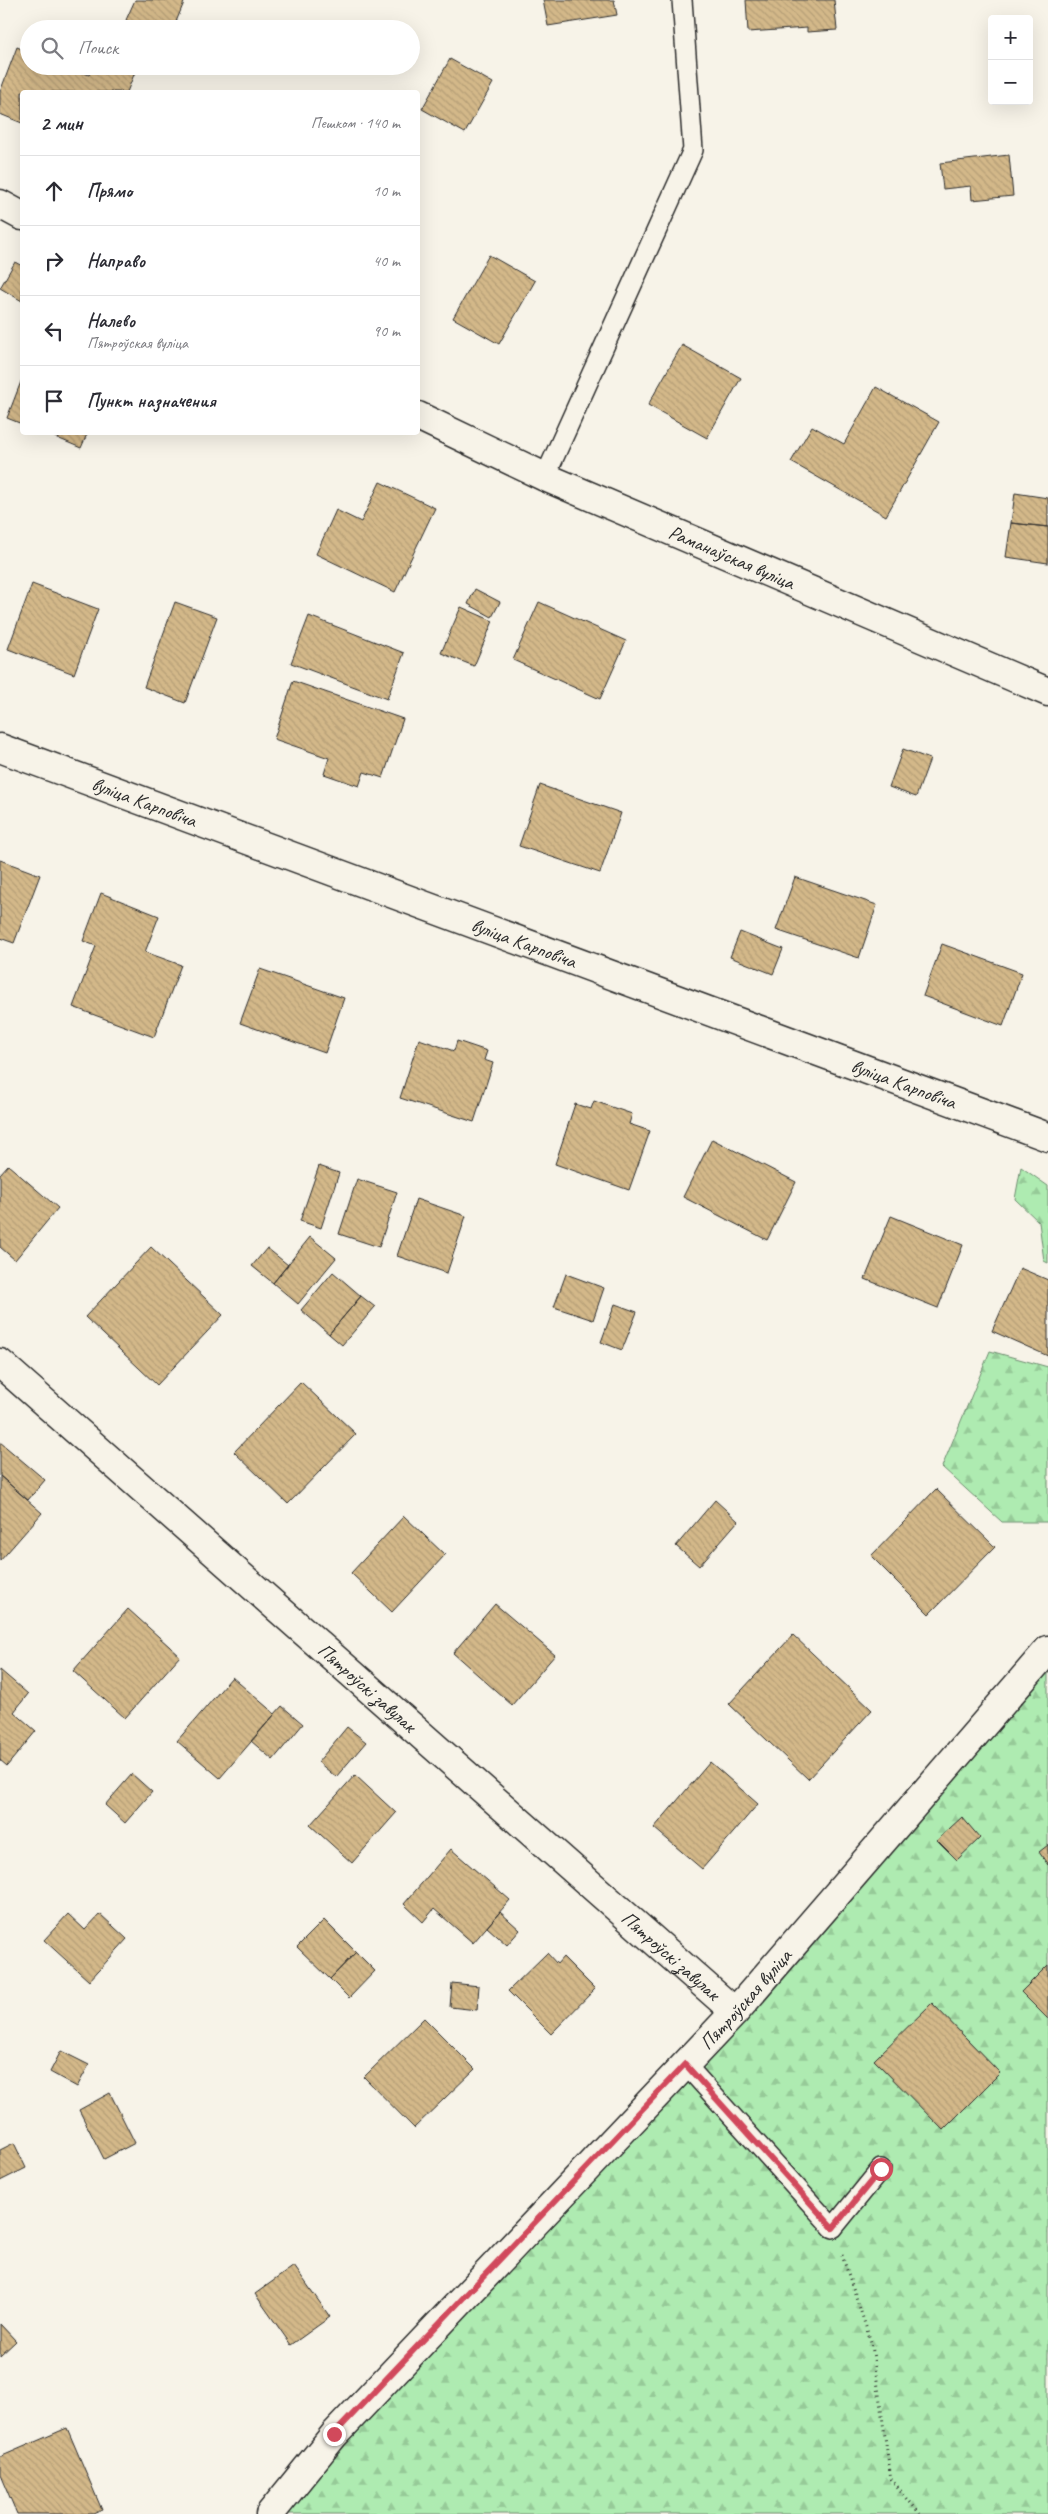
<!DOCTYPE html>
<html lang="ru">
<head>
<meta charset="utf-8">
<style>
  body { margin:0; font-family:Caveat,sans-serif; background:#f2f2f3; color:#2b2b33 }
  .controls { position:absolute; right:15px; top:15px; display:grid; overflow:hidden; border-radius:5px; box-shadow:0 5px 20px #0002 }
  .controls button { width:45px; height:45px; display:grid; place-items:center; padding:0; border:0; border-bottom:1px solid #e1e1e2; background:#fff; color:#2b2b33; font:25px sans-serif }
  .stop { position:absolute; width:15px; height:15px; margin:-11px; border:4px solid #d1495b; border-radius:50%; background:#fff }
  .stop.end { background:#d1495b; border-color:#fff; box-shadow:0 1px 5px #0008 }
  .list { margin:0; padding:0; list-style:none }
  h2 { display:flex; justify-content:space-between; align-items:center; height:65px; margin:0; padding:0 20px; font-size:21px }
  h2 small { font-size:16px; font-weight:400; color:#7c7c81 }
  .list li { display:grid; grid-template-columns:32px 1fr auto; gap:15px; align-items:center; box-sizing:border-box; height:70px; padding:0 20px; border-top:1px solid #e1e1e2 }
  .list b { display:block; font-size:19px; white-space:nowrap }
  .list p { margin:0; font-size:16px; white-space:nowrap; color:#7c7c81 }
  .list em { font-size:16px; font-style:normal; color:#7c7c81 }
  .icon { flex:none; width:28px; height:28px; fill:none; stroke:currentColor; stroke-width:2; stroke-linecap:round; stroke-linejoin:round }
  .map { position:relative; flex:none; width:1048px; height:2514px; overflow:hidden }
  .search { position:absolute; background:#fff; box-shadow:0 5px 20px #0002; left:20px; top:20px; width:400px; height:55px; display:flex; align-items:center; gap:12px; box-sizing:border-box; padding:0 18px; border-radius:28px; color:#7c7c81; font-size:19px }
  .panel { position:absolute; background:#fff; box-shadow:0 5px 20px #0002; left:20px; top:90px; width:400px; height:345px; border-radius:5px }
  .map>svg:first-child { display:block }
</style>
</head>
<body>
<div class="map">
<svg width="1048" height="2514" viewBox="0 0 1048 2514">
  <defs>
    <pattern id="forest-firs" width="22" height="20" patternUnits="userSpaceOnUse" patternTransform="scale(1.25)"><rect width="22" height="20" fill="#aeebb1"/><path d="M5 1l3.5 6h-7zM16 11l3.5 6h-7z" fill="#96ca98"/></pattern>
    <pattern id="building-back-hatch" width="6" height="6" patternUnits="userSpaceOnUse" patternTransform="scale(1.25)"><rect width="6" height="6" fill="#d3b889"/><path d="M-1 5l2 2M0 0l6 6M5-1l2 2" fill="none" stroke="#b59e76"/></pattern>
  </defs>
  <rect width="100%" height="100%" fill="#f7f3e8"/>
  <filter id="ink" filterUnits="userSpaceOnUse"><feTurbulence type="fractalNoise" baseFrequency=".02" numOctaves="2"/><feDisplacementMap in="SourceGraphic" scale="10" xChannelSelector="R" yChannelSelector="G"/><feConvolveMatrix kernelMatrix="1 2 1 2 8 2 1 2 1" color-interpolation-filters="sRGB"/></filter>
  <g filter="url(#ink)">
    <!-- forest -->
    <path fill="url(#forest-firs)" stroke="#6c8b6e" d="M1021,1167L1048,1186V1263L1044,1261L1039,1222L1015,1199Z
      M990,1351L1048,1367V1522H1002L942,1467Z
      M1048,1650V2514H270Z"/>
    <!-- building -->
    <path fill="url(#building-back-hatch)" stroke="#2b2b2b" d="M135,0H185L173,29H147L126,20Z
      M543,0H614L617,15L548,26Z
      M746,0H834L837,30L807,32V28L748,32Z
      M17,47L29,52V66H67L89,75L92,66H120L135,72L127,92H22V123L0,114V92Z
      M450,59L493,83L465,133L422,109Z
      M1009,155L1013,196L972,200L971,186L943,189L940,163Z
      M489,255L535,281L499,344L453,318Z
      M15,262L22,266V301L0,288Z
      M682,345L741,378L707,438L648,405Z
      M22,379V424L7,418Z
      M876,387L939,422L886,516L791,462L812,426L844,444Z
      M43,432H88L81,448Z
      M380,482L435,508L395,592L316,554L336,510L361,522Z
      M1015,493L1048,498V527L1011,523Z
      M1011,523L1048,527V563L1006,557Z
      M32,584L98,609L74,674L8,649Z
      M475,589L500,602L492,617L468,604Z
      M175,602L217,617L185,703L144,687Z
      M539,602L626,641L600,699L513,660Z
      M461,607L493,621L474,666L441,653Z
      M309,616L404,653L387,699L291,663Z
      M293,681L403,719L383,778L364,772L359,786L324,774L329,758L274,739Z
      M903,749L930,759L916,797L889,787Z
      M540,785L621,813L600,873L519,846Z
      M0,860L40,875L14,943L0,938Z
      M795,877L877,905L859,958L776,930Z
      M101,893L159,916L145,952L181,965L154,1037L73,1007L96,946L83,941Z
      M740,932L783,949L773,974L730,957Z
      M942,944L1022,973L1003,1026L923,996Z
      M260,969L344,998L325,1053L240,1023Z
      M419,1039L454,1051L457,1041L487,1051L484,1060L493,1063L474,1122L400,1098Z
      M594,1101L632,1114L629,1124L650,1131L629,1190L555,1164L575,1104L591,1109Z
      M712,1139L796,1182L767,1240L683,1197Z
      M8,1165L58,1208L15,1260L0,1247V1174Z
      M319,1166L339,1173L321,1228L300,1221Z
      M357,1179L397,1192L379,1247L339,1234Z
      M416,1199L466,1216L447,1273L397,1256Z
      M891,1216L963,1245L938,1308L865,1279Z
      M310,1237L336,1258L298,1304L273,1283Z
      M151,1247L223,1315L157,1385L85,1317Z
      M267,1248L288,1265L273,1283L252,1266Z
      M1020,1268L1048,1280V1356L992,1331Z
      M333,1272L361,1296L329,1334L301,1310Z
      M566,1274L604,1288L593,1320L554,1307Z
      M361,1296L375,1307L342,1345L329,1334Z
      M615,1304L637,1312L622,1350L601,1342Z
      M301,1382L356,1434L288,1504L234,1452Z
      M0,1442L45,1480L28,1500L0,1476Z
      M0,1476L42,1513L0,1561Z
      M936,1489L995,1547L929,1614L871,1556Z
      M715,1500L738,1521L699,1566L676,1546Z
      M404,1516L445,1555L392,1612L351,1573Z
      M495,1604L555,1655L512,1705L453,1653Z
      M128,1609L180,1656L125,1718L73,1671Z
      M793,1635L872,1710L808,1779L729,1704Z
      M0,1670L28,1694L14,1712L36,1731L7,1766L0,1760Z
      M232,1677L275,1714L220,1778L177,1741Z
      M282,1706L303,1724L273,1760L251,1741Z
      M347,1727L366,1742L336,1777L318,1762Z
      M710,1762L758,1804L702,1869L654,1828Z
      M132,1774L152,1792L125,1823L105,1805Z
      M355,1775L396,1813L352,1863L310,1825Z
      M962,1817L980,1838L957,1860L937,1840Z
      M1048,1845V1865L1039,1852Z
      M451,1849L510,1900L473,1943L434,1909L423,1922L404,1904Z
      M500,1912L520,1930L507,1945L487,1927Z
      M68,1914L85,1930L100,1914L127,1939L89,1981L44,1940Z
      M324,1920L356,1952L330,1979L297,1947Z
      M356,1952L375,1971L349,1998L330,1979Z
      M547,1953L557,1964L563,1957L595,1989L551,2034L508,1991Z
      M1048,1965V2019L1021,1992Z
      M452,1983L479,1986L477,2010L450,2007Z
      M932,2003L1000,2073L943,2130L874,2060Z
      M424,2018L475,2069L414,2128L364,2077Z
      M61,2051L89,2065L77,2087L50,2072Z
      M110,2093L135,2143L104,2159L79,2110Z
      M14,2143L26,2168L0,2181V2150Z
      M294,2266L330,2317L291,2345L255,2294Z
      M0,2324L16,2341L0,2356Z
      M67,2428L102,2510L93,2514H17L0,2474V2457Z"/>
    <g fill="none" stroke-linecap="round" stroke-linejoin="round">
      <defs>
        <path id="service" d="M545,477L693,150L682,0
          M685,2064L833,2228L881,2169"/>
        <g id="minor">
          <path d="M0,204L22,216"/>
          <path id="s1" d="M418,416L545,477L1048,692"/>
          <path id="s2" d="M0,748L1048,1137"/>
          <path id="s3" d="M0,1363L735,2012"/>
          <path id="s4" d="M270,2514L334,2435L735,2012L1048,1650"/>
        </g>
      </defs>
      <!-- service casing -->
      <use href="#service" stroke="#2b2b2b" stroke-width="22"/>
      <!-- minor casing -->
      <use href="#minor" stroke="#2b2b2b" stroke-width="31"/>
      <!-- path -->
      <path stroke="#2b2b2b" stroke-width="3" stroke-dasharray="1 4" stroke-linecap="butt" d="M842,2255L872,2345L891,2479L920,2514"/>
      <!-- service -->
      <use href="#service" stroke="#f7f3e8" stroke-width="19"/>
      <!-- minor -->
      <use href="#minor" stroke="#f7f3e8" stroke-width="28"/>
    </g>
  </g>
  <g fill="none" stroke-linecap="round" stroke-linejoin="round" filter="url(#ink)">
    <!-- route -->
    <path stroke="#d1495b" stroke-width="6" d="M334,2434L685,2064L833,2228L881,2169"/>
  </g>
  <g text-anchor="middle" stroke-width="4.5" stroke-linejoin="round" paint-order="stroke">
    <!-- street labels -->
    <g font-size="20" fill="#2b2b2b" stroke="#f7f3e8">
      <text dy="7" stroke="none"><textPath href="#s1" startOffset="344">Раманаўская вуліца</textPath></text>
      <text dy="7" stroke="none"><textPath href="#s2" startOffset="154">вуліца Карповіча</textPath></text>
      <text dy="7" stroke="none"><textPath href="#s2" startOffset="559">вуліца Карповіча</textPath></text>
      <text dy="7" stroke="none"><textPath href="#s2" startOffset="964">вуліца Карповіча</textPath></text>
      <text dy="7" stroke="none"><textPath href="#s3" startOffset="490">Пятроўскі завулак</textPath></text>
      <text dy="7" stroke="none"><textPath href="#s3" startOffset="895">Пятроўскі завулак</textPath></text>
      <text dy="7" stroke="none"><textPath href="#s4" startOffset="701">Пятроўская вуліца</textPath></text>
    </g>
  </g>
</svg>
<div class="controls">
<button>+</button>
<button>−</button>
</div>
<div class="stop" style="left:881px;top:2169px"></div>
<div class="stop end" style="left:334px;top:2434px"></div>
<div class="search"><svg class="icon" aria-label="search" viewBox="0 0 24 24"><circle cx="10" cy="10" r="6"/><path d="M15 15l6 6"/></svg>Поиск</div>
<section class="panel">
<h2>2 мин<small>Пешком · 140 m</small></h2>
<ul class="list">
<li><svg class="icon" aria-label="ahead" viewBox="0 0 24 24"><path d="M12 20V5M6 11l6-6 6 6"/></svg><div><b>Прямо</b></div><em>10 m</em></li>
<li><svg class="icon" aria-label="right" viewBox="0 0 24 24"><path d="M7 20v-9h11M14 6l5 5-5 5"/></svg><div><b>Направо</b></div><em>40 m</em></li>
<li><svg class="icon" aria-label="left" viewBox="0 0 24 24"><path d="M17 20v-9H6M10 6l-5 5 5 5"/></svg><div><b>Налево</b><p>Пятроўская вуліца</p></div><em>90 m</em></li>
<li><svg class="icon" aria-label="arrive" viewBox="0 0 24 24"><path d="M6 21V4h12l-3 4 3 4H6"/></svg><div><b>Пункт назначения</b></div></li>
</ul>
</section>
</div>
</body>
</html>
